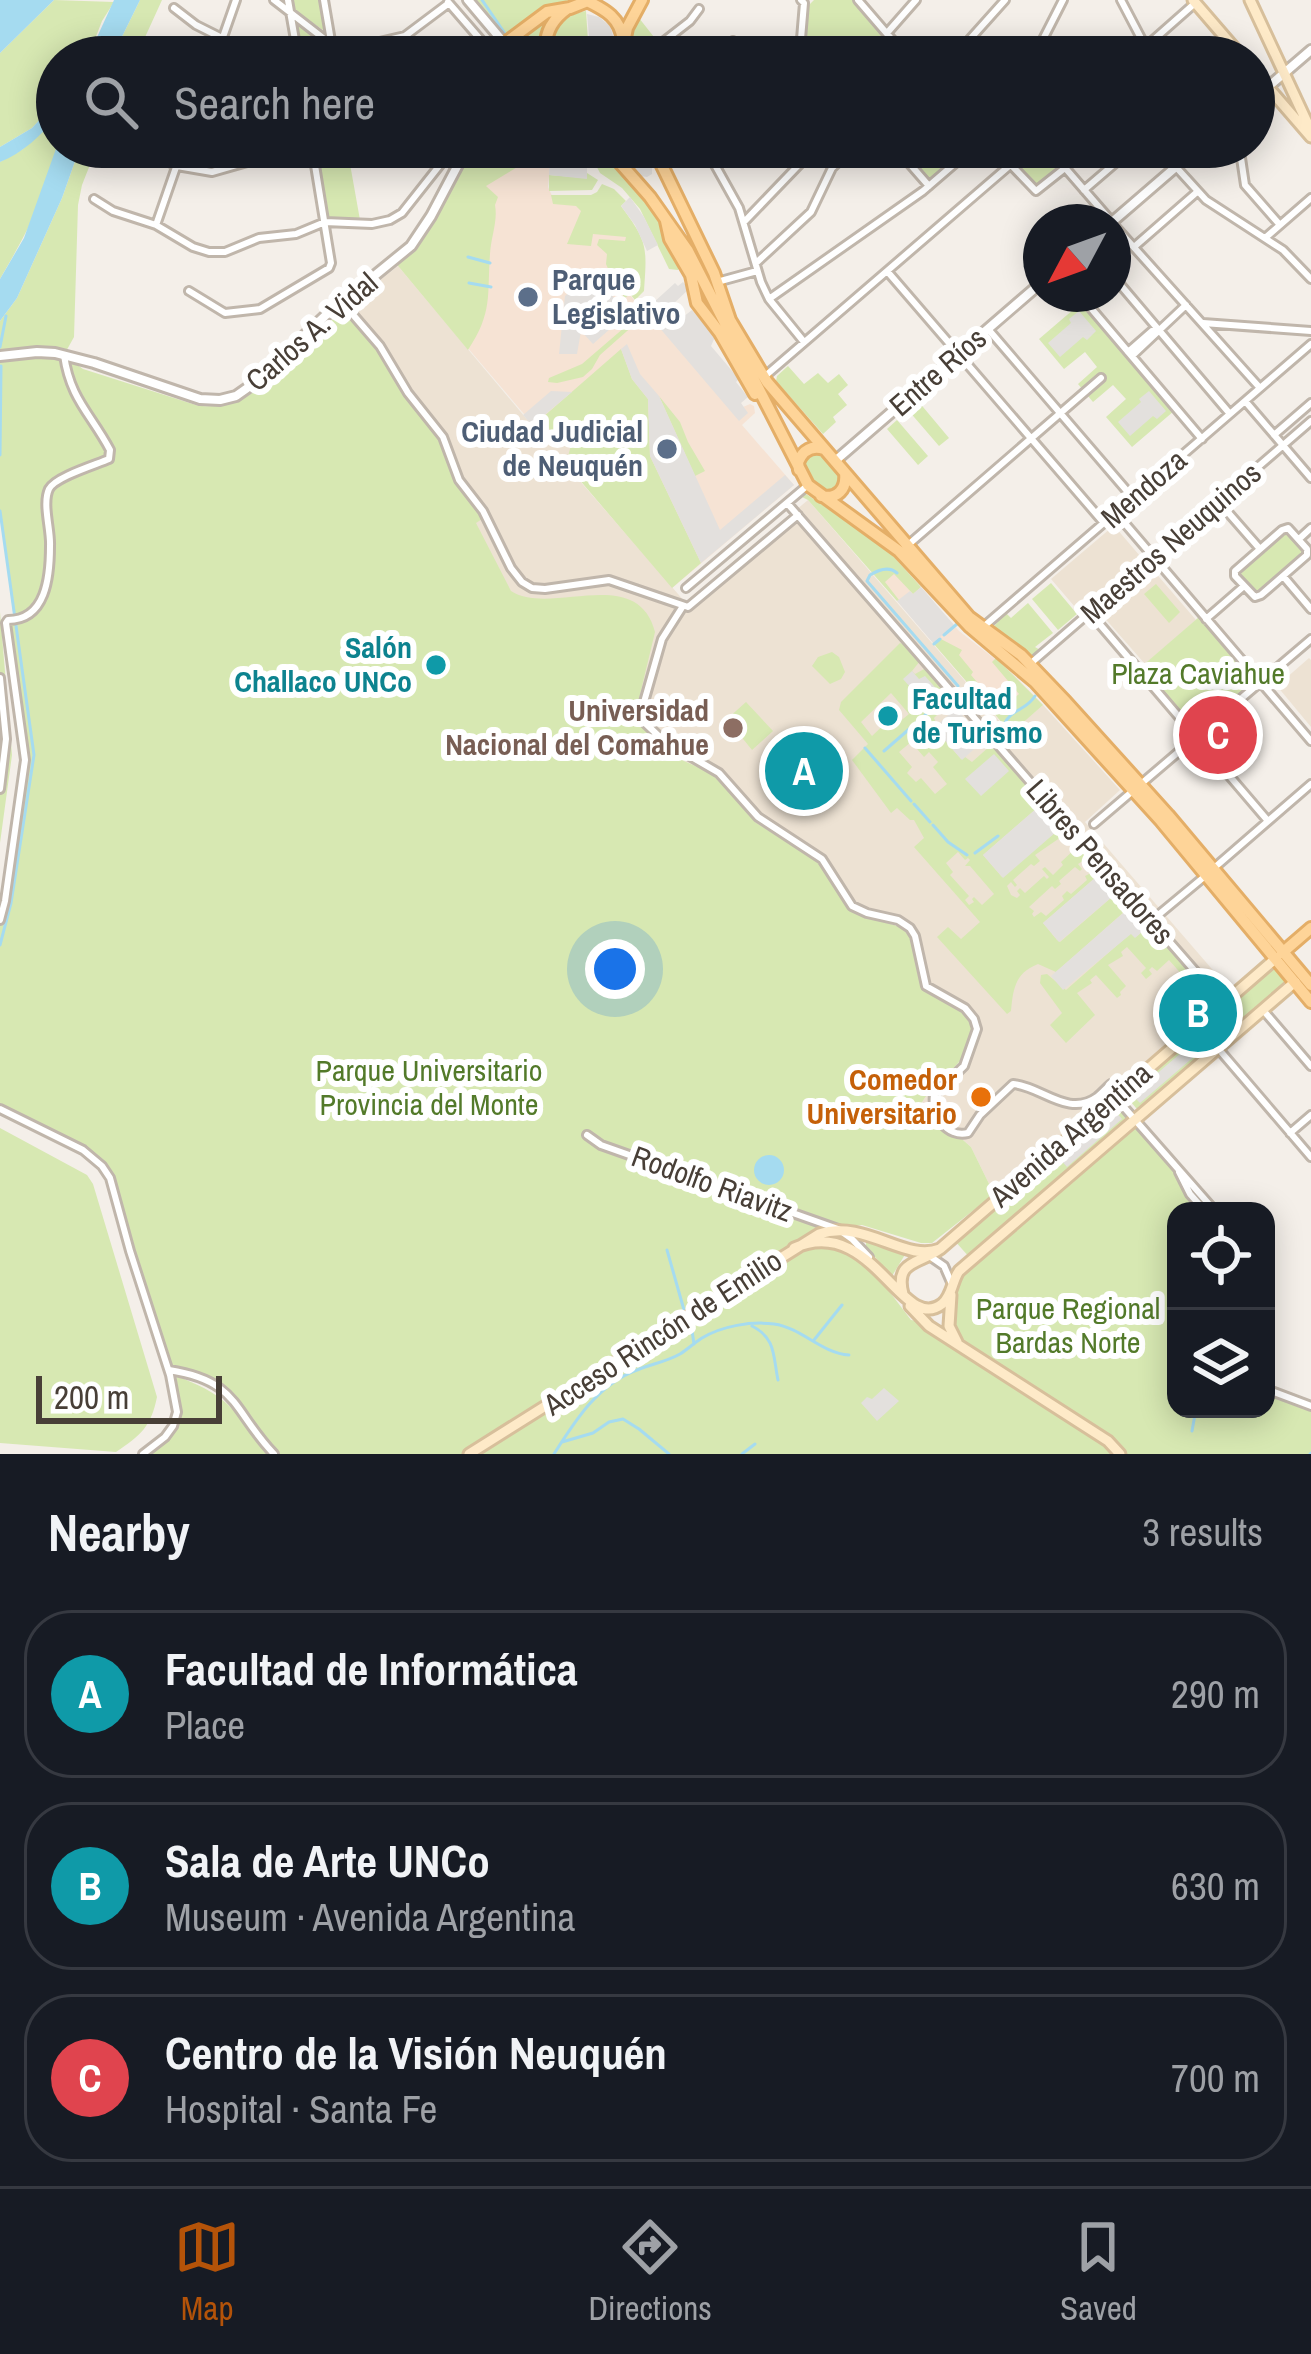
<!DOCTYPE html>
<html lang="en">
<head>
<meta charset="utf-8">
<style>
  body { margin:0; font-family:"Archivo Narrow",sans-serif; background:#242831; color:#f1f3f6 }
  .controls { position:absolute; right:36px; bottom:36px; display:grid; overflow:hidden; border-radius:24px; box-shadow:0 6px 30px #0003 }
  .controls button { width:108px; height:108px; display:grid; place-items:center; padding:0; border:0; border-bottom:3px solid #363941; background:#171b24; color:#f1f3f6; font:60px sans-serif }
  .compass { position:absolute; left:1023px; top:204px; width:108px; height:108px; border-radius:50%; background:#171b24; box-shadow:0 6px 30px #0003; rotate:229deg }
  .scale { position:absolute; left:36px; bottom:30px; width:186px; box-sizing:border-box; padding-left:12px; border:6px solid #483f37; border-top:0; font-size:33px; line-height:42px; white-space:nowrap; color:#483f37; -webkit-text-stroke:9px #fff; paint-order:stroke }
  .you { position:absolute; left:615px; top:969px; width:42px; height:42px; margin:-30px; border:9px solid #fff; border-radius:50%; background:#1a73e8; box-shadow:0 0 0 18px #1a73e833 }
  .badge { display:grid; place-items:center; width:78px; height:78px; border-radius:50%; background:#b45309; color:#fff; font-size:39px; font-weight:700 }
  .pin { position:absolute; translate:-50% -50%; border:6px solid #fff; box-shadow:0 3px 12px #0006 }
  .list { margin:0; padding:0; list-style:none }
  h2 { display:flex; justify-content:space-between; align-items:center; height:156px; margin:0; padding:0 48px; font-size:51px }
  h2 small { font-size:39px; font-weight:400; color:#9ea1a6 }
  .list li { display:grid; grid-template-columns:78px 1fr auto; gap:36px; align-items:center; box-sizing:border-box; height:168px; margin:0 24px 24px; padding:0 24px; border:3px solid #363941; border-radius:48px }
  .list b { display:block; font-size:45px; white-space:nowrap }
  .list p { margin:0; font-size:39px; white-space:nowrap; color:#9ea1a6 }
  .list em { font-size:39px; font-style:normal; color:#9ea1a6 }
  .icon { flex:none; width:66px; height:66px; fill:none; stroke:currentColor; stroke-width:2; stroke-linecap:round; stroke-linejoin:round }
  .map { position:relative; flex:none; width:1311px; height:1454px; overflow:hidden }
  .search { position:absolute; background:#171b24; box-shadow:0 6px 30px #0003; left:36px; right:36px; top:36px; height:132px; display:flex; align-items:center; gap:30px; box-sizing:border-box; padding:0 42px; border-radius:66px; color:#9ea1a6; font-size:45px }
  .sheet { height:732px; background:#171b24 }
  nav { display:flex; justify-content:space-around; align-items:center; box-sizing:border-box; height:168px; border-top:3px solid #363941; background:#171b24; font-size:33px; color:#9ea1a6 }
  nav a { display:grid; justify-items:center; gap:6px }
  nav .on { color:#b45309 }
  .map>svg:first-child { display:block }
</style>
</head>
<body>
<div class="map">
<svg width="1311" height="1454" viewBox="0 0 1311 1454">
  <rect width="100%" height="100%" fill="#f4efe9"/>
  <!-- commercial -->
  <path fill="#f6e3d4" d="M550,165L548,187L554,200L581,203L626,237L623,286L652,323L672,306L676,310L668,319L743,407L750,404L754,406L755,413L742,425L794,485L672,588L398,266L438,224L493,180L519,166Z
    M892,555L959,631L1009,670L1043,705L1011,733L872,572Z"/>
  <!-- education -->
  <path fill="#ede2d3" d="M398,266L530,423H536L543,417L550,430L571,445L566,465L685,602L808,500L1010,733L1043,705L1120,790L1085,822L1230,990L1210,1008L1206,1005L1197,1016L1179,994L1157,1012L1171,1030L1168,1033L1173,1039L1076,1123L1070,1117L1063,1122L1068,1130L994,1194L971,1147L963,1140L941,1130L920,1111L919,1104L923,1097L954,1070L963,1058L967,1017L924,990L908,933L897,925L862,916L849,910L819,862L755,822L720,781L709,772L684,761H660L459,533L485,516L346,307Z
    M1111,528H1116L1140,556L1134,562L1136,566L1081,614L1051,579Z
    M1149,570L1154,571L1196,620L1145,664L1102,615V611Z
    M1309,658L1311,660V727L1277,686Z"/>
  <!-- green -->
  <path fill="#d7e8b2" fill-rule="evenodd" d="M54,0L114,2L102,21L88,57H57V101L32,128L0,147V53Z
    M140,0H162L136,57H112Z
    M292,0H321L326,32L295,11Z
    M472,0H579L505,39Z
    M814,0H854L903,57H820L803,37L806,8Z
    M586,11L589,57H554C550,34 561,15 586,11Z
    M554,12L544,57H520L510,44Z
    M639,18L654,37L648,45L647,57H629L630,41Z
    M298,22L329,49L331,57H301L295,24Z
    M57,117C57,126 58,137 57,146C51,190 22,241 0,279V162L23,149Z
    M80,147H97L82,185L78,205L74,337L64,355L83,369L199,406C221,407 236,403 254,392L346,307L380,346L408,393L443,437L454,471L485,517L476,523L511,591C550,617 637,563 655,632L637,707L638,717L644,728L662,746L684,761L709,772L720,781L755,822L819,862L849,910L903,928L911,939L924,990C936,1000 955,1003 965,1015C996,1053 922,1083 919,1111L941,1130L963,1140L971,1147L994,1194L932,1243H921L862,1225L830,1230L469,1454H274L239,1407L208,1380L169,1370L110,1178L83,1150L0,1109V920L25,760L6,623L14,619L0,511V321L17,298L62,198Z
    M347,147L360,220L333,219L328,216L318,160L322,155Z
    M899,147H968L929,179Z
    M590,148L619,169L655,209L681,263L678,270L669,269L640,209L622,188L600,173L588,150Z
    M1040,148L1058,168L1036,187L1018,167Z
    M506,150L559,153L578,150L589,166L582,167V162L551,158L550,165L519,166L486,186L498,197L495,205C498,221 491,237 490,254C487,296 493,312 468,350L394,261L398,262L417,243L455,173C469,158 486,153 506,150Z
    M587,173L598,180L592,190L549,191V175L586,178Z
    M602,184L614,189L626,201L621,206C648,242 647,247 644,291L635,300L630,294L625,298L606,277L609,271L606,264L607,254L597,245L599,239L625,241L626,237L593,234L591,246L567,244L581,211L576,206L553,204L551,195H591L597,192Z
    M1081,303L1174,411L1132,447L1106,417L1126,399L1113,385L1093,402L1078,384L1097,367L1085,352L1064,369L1039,339Z
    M632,321H635V324L600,355L592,369L583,377L557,383L548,382L549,378L582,364Z
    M621,349L632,379L648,399L650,456L701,563L672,588L566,464L571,445L550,430L543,417Z
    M788,366L804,384L818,373L828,383L839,374L848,385L838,394L847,405L833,417L836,422L823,434L776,381L777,376Z
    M659,396L680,422L688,442L705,471L695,476Z
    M918,401L949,438L939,446L908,410Z
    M897,420L928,456L918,465L887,429Z
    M817,453L823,454L840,473L838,488L829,493L812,485L802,464L811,454Z
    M806,494L893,552L892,555L921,587L913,594L894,574L885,582L899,600L897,601L808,500L802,497Z
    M1285,531L1304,551L1302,555L1255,593L1238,573Z
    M1051,583L1077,614L1058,630L1032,599Z
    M1156,584L1180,612L1169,623L1144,594Z
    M1028,603L1053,633L1035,647L1042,651L1033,659L994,626L1006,613L1011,618Z
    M0,612L12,755L0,843Z
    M1199,617L1254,681L1196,730L1141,667Z
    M939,638L962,650L959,655L973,672L971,675L993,701L998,702L1004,707L1019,694L992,662L996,658L1043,705L1011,733L933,643Z
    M900,643L907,646L920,661L912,671L915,674L926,668L953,699L934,718L937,725L934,728L961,759L965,757L972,762L990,746H994L1044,802L983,855L1002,877L1064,825L1103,871L1043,923L1057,940L1060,942L1120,890L1133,904L1056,972L1038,964C1015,973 1013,989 1011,1011L1007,1014L937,937L948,927L961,939L980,922L914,847L924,838L914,820H910L897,808L891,813L852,760L868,744L839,710L841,702ZM891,693L909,714L898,723L892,717L872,736L861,722ZM911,742L924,757L929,752L938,762L933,767L947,784L935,794L921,778L916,782L907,773L912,767L899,752ZM1064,835L1076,848L1061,862L1063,865L1053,875L1045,867L1042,869L1049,877L1047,879L1044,876L1025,893L1020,888L1017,891L1020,895L1017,898L1011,895L1007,886L1011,882L1015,887L1017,885L1013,880L1031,864L1034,866L1040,861L1035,855ZM958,852L965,860L968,858L970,860L965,866H970L994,894L982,905L974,897L972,899L974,902L969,905L965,900L969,896L950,875L953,872L946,863ZM1083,861L1091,873L1085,876L1087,880L1071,894L1067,891L1062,896L1064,900L1046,916L1041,912L1034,917L1032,914L1034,911L1029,907L1052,886L1055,889L1061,884L1059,881L1075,867L1080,871L1082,869L1078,864Z
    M832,652L839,657L845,672L841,679L830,684L812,666L818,657Z
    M746,702L773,731L752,750L727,719Z
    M1149,926L1191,971L1184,977L1169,960L1157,971L1152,967L1149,970L1152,974L1146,979L1141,973L1146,968L1127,947L1121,952L1123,956L1108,965L1126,986L1120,992L1121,995L1117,998L1096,975L1090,980L1092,983L1077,993L1095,1015L1066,1043L1050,1025L1062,1013L1040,983L1041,975L1047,974L1066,990L1131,933L1136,937Z
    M1273,966L1289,982L1219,1040L1208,1028L1209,1020Z
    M1194,1033L1198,1034L1209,1050L1142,1110L1136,1108L1126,1096L1128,1090Z
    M1112,1104L1117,1105L1129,1119L970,1258L954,1240Z
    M1134,1126L1141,1130L1175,1173L1188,1198L1199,1211H1176V1409H1266V1394L1311,1410V1454H482L807,1246H836L870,1266L911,1320L917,1321L959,1348C952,1324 950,1299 960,1276Z
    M0,1128L87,1175L93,1184L157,1397C151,1427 141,1435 116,1452L0,1443Z
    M870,1241L906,1253L892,1276L866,1247V1242Z
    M176,1376C228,1395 236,1411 267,1454H147C184,1428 182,1418 176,1376Z"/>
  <!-- parking -->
  <path fill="#e3e0dd" d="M587,14L599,17L610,26L614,39L612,57H591Z
    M615,147H643L652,167V174L647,177L641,176Z
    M550,158L582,161V166L587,167V179L549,175Z
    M630,197L644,217L658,245L647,251L635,225L621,206Z
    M586,277L596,278L628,313L593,344L581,331L577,354H559L565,296Z
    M683,282L689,289L653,323L645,315L656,305L654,302L675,283L678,286Z
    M692,310L715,337L711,346L739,379L736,382L748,397L741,403L748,413L739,421L658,326L667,318L671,322L680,314L683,317Z
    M1079,311L1096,331L1087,340L1083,337L1060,357L1048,343L1071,323L1069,319Z
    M627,344L640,374L659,396L720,530L785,475L794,485L701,563L650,456L648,399L632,379L621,349Z
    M551,391L572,392L535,423H530L523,415Z
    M1149,391L1166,411L1157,419L1153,416L1130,436L1118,422L1141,402L1139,399Z
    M921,587L954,625L933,643L897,601L910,591L913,594Z
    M912,671L919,679L925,676L941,694L927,706L903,679Z
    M956,708L984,740L962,760L934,728Z
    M994,754L1009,771L981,796L965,779Z
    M1044,802L1064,825L1003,878L983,855Z
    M1103,871L1120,890L1059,942L1043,923Z
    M1129,908L1147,927L1135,938L1131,934L1063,990L1051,976Z
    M1196,1040L1203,1049L1140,1103L1132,1095Z
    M1114,1110L1122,1119L1067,1167L1059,1158Z
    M884,1388L899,1401L877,1421L861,1403L867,1397L872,1399Z"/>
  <!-- water -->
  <path fill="#a5dbf0" d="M0,0H54L0,53Z
    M114,0H140L112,57H88Z
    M57,101V117C41,135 23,153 0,162V147L32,128Z
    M57,146L80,147L62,198L17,298L0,321V279L24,238Z
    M754 1170a15 15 0 1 1 30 0a15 15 0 1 1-30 0Z"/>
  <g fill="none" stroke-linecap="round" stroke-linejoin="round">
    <!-- stream -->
    <path stroke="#a5dbf0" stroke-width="3" d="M482,0L506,35
      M514,44L524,57
      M468,257L490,263
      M469,283L491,287
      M0,347L6,316
      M0,455L1,366
      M0,511L34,755L11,903L0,945
      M897,573C889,566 878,570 870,575L867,581L958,686
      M944,635L957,624
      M934,644L940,639
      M925,715L943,699
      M1004,725C1010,709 1026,711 1035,696
      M865,748L911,801
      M884,751L923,717
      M914,804L930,822
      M933,825L948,842L967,855
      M975,853L998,836
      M667,1250L684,1310
      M691,1324L694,1344
      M752,1326C776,1338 773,1356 778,1380
      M814,1340L842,1305
      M1192,1431L1196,1409
      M562,1442L593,1433L609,1422L623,1419L639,1429L669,1454
      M554,1454C575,1421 598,1384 637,1370C651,1364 666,1362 680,1354C688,1349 694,1343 702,1338C722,1326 751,1321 774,1324C802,1328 821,1353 849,1355
      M742,1454L755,1444
      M1310,1454L1311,1453"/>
    <defs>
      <path id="minor" d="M274,0L336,48L345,50L405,36L449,3
        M288,0L298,57
        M324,0L331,41
        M801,0L804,3L801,39L816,57
        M858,0L907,57
        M1121,0L1143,42L1155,57
        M448,2L493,54
        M174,8L196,25L222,38
        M887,33L916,0
        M216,57L236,0
        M653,57L654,49L690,21L699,9
        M709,57L733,41L759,57
        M793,57L805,44
        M954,57L1005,0
        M1034,57L1063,0
        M1134,57L1194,4
        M139,147L177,166L212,172L275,154H314L338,147
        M705,147L739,208L761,282L769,299L804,342
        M895,147L929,186
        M1047,147L1112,222
        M1232,147L1241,158L1245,185L1280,225
        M1011,165L1036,191L1065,168
        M1176,167L1206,200L1283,250L1311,279
        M1084,190L1134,147
        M94,199L113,211L156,225L193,247L209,252H225L259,238L296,234L325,222L372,224L390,220L402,213L447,156L462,147
        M744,222L816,147
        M1113,224L1260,388
        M156,225L183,147
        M1265,238L1311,198
        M1134,247L1197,192
        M756,263L811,212L832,168L854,147
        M887,271L1104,523
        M1113,276L1230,414
        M717,282L757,271
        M189,291L225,313L260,309L329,268L331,263L312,147
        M1079,294L1202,439
        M769,299L923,191L974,147
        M342,302L380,346L408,393L443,437L459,480L483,511L511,568L522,582L532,588L545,589L609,580L688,607L798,515
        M1203,323L1311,331
        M988,329L1133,498
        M1128,352L1152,331L1158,330
        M1133,355L1186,305
        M764,377L1031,147
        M1245,401L1311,478
        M1274,435L1311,403
        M1219,502L1260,549
        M787,503L1222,1002
        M1116,513L1311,741
        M1288,528L1307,549V555L1261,595L1255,597L1235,576V571L1282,530Z
        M1299,539L1311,528
        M908,545L1101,378
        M1283,576L1311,609
        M686,588L808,485
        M683,606L662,639L642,709L645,723L664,741L719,773L758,817L822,859L852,906L867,913L898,920L910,928L915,936L926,986L965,1008L974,1019L977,1029L964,1066L934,1095C931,1115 947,1138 968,1133L980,1115L1013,1084C1041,1086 1068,1118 1097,1097C1102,1093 1106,1088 1111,1084L1117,1085L1123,1090
        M1091,614L1268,821
        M1206,619L1244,586
        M982,628L1311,344
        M1030,664L1311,421
        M0,678L6,739L0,789
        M1094,824L1311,639
        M1214,868L1311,784
        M0,920L5,901L25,760L6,623L8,620C46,620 50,577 50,546C51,530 42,504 49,489C55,477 95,465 109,459L110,450C91,414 70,399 64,355
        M1151,921L1204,877
        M1263,1010L1311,1066
        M1198,1025L1311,1157
        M1115,1097L1215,1211
        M0,1109L83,1150L102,1166L110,1178L130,1251L170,1375L177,1412L173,1426L165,1437L143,1454
        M1290,1133L1311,1115
        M587,1135L601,1145L838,1229L852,1239L869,1257
        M1179,1172L1190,1194L1205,1211
        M931,1257L944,1266L951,1282
        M169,1370C239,1381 232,1410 274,1454
        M1266,1389L1311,1406"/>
      <path id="tertiary" d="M468,0L516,57
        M1254,99L1311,50
        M527,147L560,150L574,147
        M1112,222L1199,147
        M0,356L37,352L55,353L94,363L200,399L220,400L236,396L253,384L325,316L411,246L431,216L460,161L472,155L499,147
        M835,461L1041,283"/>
      <path id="secondary" d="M1193,0L1242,57
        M1250,0L1311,131
        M1254,71L1311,137
        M794,1248C872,1213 902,1335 942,1304C952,1296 952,1281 959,1271L1295,982
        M903,1294C894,1260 920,1264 940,1249L1275,959
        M951,1295L949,1326L957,1342
        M910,1306L929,1326L1108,1441L1120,1454
        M469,1454L819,1234C866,1219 905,1263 940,1249"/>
      <path id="primary" d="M587,1C606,10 620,18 623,40
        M504,44L547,12L570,8L590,0
        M547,57C543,37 550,21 567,9
        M621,57L627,28L642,0
        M606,147L650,197L688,251L808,485L899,551L970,627L1035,682L1161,821L1311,1002
        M653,147L714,273L730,320L767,382L969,617L1021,655L1066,702L1168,815L1311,985
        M666,221L670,239L691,275L697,303L720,333L755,394
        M799,470L798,462C803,450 812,445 824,449
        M821,496C837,500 847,489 845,473
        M1282,953L1311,928"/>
    </defs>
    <!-- minor casing -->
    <use href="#minor" stroke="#c0b6ab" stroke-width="12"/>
    <!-- tertiary casing -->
    <use href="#tertiary" stroke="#c0b6ab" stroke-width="14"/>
    <!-- secondary casing -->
    <use href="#secondary" stroke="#d7bf9b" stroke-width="15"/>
    <!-- primary casing -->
    <use href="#primary" stroke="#e4ae67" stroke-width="16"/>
    <!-- minor -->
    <use href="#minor" stroke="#fff" stroke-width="6"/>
    <!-- tertiary -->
    <use href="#tertiary" stroke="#fff" stroke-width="8"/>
    <!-- secondary -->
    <use href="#secondary" stroke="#feeac8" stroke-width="9"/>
    <!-- primary -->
    <use href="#primary" stroke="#fed498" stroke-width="10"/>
  </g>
  <!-- markers -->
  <g fill="#5c6f8a" stroke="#fff" stroke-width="4.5">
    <circle cx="528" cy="297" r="12"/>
    <circle cx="667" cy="449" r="12"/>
  </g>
  <g fill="#0f9aa8" stroke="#fff" stroke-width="4.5">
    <circle cx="436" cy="665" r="12"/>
    <circle cx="888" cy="716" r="12"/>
  </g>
  <circle fill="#8d6e63" stroke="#fff" stroke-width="4.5" cx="733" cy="728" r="12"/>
  <circle fill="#e8710a" stroke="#fff" stroke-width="4.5" cx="981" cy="1097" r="12"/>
  <g text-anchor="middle" stroke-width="12" stroke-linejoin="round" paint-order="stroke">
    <!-- service labels -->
    <g font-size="30" font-weight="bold" fill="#4e5e75" stroke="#fff" text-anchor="start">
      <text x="552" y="290">Parque<tspan x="552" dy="34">Legislativo</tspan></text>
      <text x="643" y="442" text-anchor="end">Ciudad Judicial<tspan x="643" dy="34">de Neuquén</tspan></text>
    </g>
    <!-- street labels -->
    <g font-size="30" fill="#483f37" stroke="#fff">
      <text transform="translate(312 332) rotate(-41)" y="10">Carlos A. Vidal</text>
      <text transform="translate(938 372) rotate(-41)" y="10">Entre Ríos</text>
      <text transform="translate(1144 489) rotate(-41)" y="10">Mendoza</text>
      <text transform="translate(1171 543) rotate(-41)" y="10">Maestros Neuquinos</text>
      <text transform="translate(1100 862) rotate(49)" y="10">Libres Pensadores</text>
      <text transform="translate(1071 1135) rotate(-41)" y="10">Avenida Argentina</text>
      <text transform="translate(712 1184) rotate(20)" y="10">Rodolfo Riavitz</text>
      <text transform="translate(663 1333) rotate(-33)" y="10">Acceso Rincón de Emilio</text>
    </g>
    <!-- culture labels -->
    <g font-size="30" font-weight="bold" fill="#0d838f" stroke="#fff" text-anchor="end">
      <text x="412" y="658">Salón<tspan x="412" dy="34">Challaco UNCo</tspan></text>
      <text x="912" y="709" text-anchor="start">Facultad<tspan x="912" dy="34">de Turismo</tspan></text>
    </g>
    <!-- park labels -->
    <g font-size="30" fill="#537a2a" stroke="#fff">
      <text x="1198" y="684">Plaza Caviahue</text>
      <text x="429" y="1081">Parque Universitario<tspan x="429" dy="34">Provincia del Monte</tspan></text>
      <text x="1068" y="1319">Parque Regional<tspan x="1068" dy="34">Bardas Norte</tspan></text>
    </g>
    <!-- education labels -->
    <g font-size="30" font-weight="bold" fill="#785e54" stroke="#fff" text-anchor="end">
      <text x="709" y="721">Universidad<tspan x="709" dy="34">Nacional del Comahue</tspan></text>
    </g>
    <!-- food labels -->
    <g font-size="30" font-weight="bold" fill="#c56008" stroke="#fff" text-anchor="end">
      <text x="957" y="1090">Comedor<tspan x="957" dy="34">Universitario</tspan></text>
    </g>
  </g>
</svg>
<div class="controls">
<button><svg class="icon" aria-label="locate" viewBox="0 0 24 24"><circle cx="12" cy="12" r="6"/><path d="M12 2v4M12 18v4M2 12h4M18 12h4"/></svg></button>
<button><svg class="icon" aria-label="layers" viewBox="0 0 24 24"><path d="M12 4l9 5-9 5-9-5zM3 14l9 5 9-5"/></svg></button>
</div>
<svg class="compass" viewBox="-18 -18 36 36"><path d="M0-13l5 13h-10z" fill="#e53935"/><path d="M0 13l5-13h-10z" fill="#9ea1a6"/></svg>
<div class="scale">200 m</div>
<div class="you"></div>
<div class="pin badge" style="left:804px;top:771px;background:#0f9aa8">A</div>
<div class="pin badge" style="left:1198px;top:1013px;background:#0f9aa8">B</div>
<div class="pin badge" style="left:1218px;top:735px;background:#e0444e">C</div>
<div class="search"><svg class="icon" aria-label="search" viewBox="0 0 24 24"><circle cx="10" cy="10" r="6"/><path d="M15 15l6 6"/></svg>Search here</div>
</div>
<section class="sheet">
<h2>Nearby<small>3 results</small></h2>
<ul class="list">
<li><span class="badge" style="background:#0f9aa8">A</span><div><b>Facultad de Informática</b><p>Place</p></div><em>290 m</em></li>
<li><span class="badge" style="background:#0f9aa8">B</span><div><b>Sala de Arte UNCo</b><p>Museum · Avenida Argentina</p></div><em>630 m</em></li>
<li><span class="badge" style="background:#e0444e">C</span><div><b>Centro de la Visión Neuquén</b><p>Hospital · Santa Fe</p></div><em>700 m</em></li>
</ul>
</section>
<nav>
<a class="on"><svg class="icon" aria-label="map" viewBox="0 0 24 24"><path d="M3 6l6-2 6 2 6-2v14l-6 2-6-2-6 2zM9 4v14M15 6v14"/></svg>Map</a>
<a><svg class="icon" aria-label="directions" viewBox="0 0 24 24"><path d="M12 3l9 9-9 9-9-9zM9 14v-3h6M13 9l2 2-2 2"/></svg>Directions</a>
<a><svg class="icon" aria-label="saved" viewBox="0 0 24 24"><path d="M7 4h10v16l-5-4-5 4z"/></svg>Saved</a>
</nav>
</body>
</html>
